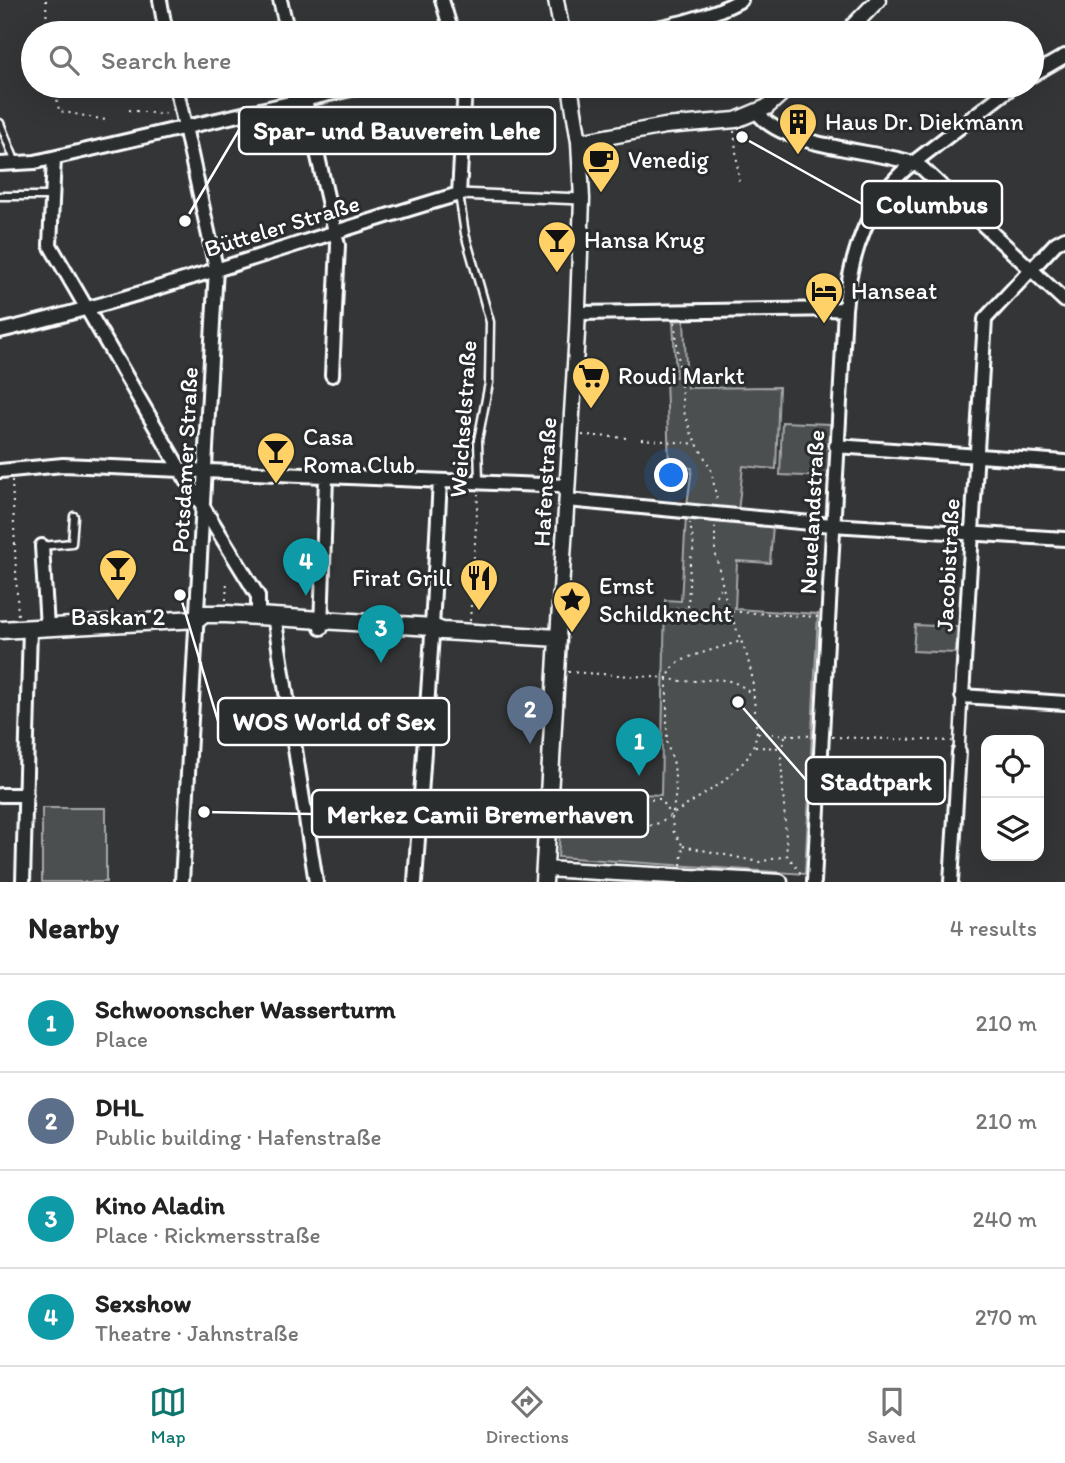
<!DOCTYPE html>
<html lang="en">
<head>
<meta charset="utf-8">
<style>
  body { margin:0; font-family:Itim,sans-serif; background:#f6f6f6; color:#222 }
  .controls { position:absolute; right:21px; bottom:21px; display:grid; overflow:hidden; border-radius:14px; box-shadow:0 7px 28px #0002 }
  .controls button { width:63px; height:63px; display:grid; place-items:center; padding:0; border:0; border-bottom:2px solid #e0e0e0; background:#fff; color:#222; font:35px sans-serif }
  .you { position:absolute; left:672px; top:476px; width:24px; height:24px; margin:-18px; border:5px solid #fff; border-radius:50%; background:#1a73e8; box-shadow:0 0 0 10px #1a73e833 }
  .badge { display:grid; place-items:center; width:46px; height:46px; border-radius:50%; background:#0f766e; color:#fff; font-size:23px; font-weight:700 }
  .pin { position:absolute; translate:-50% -58px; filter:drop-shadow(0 2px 4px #0008) }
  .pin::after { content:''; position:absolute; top:37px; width:24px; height:21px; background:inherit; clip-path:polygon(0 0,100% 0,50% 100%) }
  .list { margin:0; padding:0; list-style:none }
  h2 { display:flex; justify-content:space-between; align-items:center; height:91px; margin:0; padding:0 28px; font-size:30px }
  h2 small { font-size:23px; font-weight:400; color:#767676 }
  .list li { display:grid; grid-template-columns:46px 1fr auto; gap:21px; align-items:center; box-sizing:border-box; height:98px; padding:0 28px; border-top:2px solid #e0e0e0 }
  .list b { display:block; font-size:26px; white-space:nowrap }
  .list p { margin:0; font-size:23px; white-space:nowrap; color:#767676 }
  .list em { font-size:23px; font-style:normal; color:#767676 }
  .icon { flex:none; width:38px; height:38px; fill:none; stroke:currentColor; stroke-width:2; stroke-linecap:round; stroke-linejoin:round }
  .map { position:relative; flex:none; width:1065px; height:882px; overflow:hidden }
  .search { position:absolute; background:#fff; box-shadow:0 7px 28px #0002; left:21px; right:21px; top:21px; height:77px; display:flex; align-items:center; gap:18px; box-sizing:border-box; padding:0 24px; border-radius:38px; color:#767676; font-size:26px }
  .sheet { height:483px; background:#fff }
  nav { display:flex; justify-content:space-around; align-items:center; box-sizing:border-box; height:98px; border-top:2px solid #e0e0e0; background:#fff; font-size:19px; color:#767676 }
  nav a { display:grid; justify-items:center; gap:4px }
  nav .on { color:#0f766e }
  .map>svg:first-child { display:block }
</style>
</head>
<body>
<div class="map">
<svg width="1065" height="882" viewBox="0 0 1065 882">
  <rect width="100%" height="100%" fill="#333536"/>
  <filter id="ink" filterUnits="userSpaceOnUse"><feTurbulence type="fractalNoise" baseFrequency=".0143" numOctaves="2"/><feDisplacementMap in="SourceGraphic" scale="14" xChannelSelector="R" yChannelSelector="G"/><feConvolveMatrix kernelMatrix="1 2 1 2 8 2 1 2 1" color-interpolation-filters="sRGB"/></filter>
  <g filter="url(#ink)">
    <!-- green -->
    <path fill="#4c4f50" stroke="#a6a7a8" stroke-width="2" d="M684,320L687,388L779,387L776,469L743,466L738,512L687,505L692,468L669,465L666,377H676L673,321Z
      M782,422L830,424L828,477L780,475Z
      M686,517L773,525L770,563L737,561L735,609L818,614L805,874L558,857L563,790L661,795L665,600L681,601Z
      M915,625L957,627L956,653L913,651Z
      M42,808H106V882H42Z"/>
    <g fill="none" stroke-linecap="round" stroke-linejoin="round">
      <defs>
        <path id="service" d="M0,123L16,163
          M459,194L465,234L490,322L489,383L478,440L479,481
          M0,196H52
          M42,546L72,543L74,516"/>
        <path id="pedestrian" d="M459,194L582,199
          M959,752L962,696"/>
        <path id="minor" d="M160,0L166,33
          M280,0L288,33
          M442,0L452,33
          M632,33C669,26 708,18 741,0
          M1032,75L1065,56
          M176,86L216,268L182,882
          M302,86L338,245L332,375
          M758,113C782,147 872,150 913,163L1013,86
          M54,158L50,245L181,471L258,596V615
          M0,164L35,162L364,86
          M1065,238L1056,243L985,319L962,696L1065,703
          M578,313L845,309
          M0,331C155,294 306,239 459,194L465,86
          M836,446L1065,462
          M0,471L63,465L567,486
          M567,500L832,525L1065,539
          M42,546L47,627
          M274,616L316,882
          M432,627L440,481
          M321,628L326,477
          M0,795H26
          M23,882L30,628
          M415,882L432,635
          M814,882L845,309C850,256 869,196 913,163L922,168L1065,301
          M951,882L959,752"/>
        <path id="tertiary" d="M556,0L562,33
          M846,33L878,0
          M579,142L665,126L736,120L767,107L790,86
          M558,638L577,333L582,199L579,142L570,86
          M544,869L780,882"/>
        <path id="secondary" d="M0,630L198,619L204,614H226L432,627L442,631L558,638L544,882"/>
      </defs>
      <!-- service casing -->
      <use href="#service" stroke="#fff" stroke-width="11"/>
      <!-- pedestrian casing -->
      <use href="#pedestrian" stroke="#fff" stroke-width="14"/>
      <!-- minor casing -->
      <use href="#minor" stroke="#fff" stroke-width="18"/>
      <!-- tertiary casing -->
      <use href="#tertiary" stroke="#fff" stroke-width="19"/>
      <!-- secondary casing -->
      <use href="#secondary" stroke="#fff" stroke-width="21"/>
      <!-- path -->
      <path stroke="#fff" stroke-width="2" stroke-dasharray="2 5" stroke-linecap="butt" d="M46,0L47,33
        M47,30L55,33
        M55,86L59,111L106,120
        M140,86L166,91
        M129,110L159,114L169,113
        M734,131L739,181
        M675,322L683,409L692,435L711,469L717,501
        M582,435L627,438
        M641,439L697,444
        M12,480L18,617
        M226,600L227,580
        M688,607L690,562L694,547L690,523
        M676,608L818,617
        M709,608L722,585
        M470,621L478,494
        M568,672L667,678C699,689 725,666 752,695
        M758,733L812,736
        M785,736L781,757L787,855L802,875
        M832,737L952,741
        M755,747L783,748
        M559,825L641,828L659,823L720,784L746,760L753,747L757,733L752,676L747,656L727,605L715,551V524
        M637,827L636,800L660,799L671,816
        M683,846L759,862L786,856
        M681,865L683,846L673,831L672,817L676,791L674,764L667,744V678L675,664L692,656L741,641"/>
      <!-- service -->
      <use href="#service" stroke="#2a2d2e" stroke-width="6"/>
      <!-- pedestrian -->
      <use href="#pedestrian" stroke="#2a2d2e" stroke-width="9"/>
      <!-- minor -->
      <use href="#minor" stroke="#2a2d2e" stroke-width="12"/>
      <!-- tertiary -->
      <use href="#tertiary" stroke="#2a2d2e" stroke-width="14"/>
      <!-- secondary -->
      <use href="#secondary" stroke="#2a2d2e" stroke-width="16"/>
    </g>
  </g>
  <!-- icons -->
  <defs>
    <symbol id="building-pin" viewBox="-11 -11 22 30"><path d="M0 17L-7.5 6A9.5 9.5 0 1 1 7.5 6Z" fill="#ffd166" stroke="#2a2d2e"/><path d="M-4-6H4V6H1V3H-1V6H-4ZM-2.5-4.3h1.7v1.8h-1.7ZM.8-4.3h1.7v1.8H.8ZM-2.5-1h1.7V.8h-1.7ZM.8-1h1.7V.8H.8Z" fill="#111"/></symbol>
    <symbol id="cafe-pin" viewBox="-11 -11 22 30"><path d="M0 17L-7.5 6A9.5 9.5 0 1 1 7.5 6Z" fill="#ffd166" stroke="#2a2d2e"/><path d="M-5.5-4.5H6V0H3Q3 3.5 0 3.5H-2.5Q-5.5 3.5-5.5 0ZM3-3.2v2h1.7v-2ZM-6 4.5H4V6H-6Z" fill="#111"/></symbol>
    <symbol id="bar-pin" viewBox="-11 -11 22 30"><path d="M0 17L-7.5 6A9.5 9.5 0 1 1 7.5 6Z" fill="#ffd166" stroke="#2a2d2e"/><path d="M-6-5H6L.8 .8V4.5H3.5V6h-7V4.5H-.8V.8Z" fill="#111"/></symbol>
    <symbol id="hotel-pin" viewBox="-11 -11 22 30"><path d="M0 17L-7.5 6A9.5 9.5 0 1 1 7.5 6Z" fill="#ffd166" stroke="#2a2d2e"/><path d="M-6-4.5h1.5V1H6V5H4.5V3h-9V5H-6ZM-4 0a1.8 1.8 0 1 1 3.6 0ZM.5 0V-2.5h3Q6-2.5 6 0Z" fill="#111"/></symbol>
    <symbol id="supermarket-pin" viewBox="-11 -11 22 30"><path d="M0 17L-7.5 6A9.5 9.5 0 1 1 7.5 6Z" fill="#ffd166" stroke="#2a2d2e"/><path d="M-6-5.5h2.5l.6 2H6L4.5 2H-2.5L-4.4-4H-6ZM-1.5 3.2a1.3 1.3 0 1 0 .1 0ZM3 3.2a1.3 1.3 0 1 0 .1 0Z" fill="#111"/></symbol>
    <symbol id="restaurant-pin" viewBox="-11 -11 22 30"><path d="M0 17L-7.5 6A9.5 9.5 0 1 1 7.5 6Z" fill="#ffd166" stroke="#2a2d2e"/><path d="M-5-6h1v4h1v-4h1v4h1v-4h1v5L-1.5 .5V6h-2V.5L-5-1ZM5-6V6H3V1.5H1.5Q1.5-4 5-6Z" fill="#111"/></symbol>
    <symbol id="sight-pin" viewBox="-11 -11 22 30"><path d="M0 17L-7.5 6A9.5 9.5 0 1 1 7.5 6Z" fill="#ffd166" stroke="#2a2d2e"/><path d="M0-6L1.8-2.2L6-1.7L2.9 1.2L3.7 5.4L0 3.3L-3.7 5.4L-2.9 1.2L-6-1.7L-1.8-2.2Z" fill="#111"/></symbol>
  </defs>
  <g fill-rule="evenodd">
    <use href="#building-pin" x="776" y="100" width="44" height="60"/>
    <use href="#cafe-pin" x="579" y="138" width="44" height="60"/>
    <use href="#bar-pin" x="535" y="218" width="44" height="60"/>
    <use href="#hotel-pin" x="802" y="269" width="44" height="60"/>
    <use href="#supermarket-pin" x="569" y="354" width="44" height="60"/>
    <use href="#bar-pin" x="254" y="429" width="44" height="60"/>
    <use href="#bar-pin" x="96" y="546" width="44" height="60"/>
    <use href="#restaurant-pin" x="457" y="556" width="44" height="60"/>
    <use href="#sight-pin" x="550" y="578" width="44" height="60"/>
  </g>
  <g text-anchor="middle" stroke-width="6" stroke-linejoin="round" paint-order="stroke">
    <!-- poi labels -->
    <g font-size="24" fill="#fff" stroke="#2a2d2e" text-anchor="start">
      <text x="825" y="130">Haus Dr. Diekmann</text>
      <text x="628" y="168">Venedig</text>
      <text x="584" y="248">Hansa Krug</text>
      <text x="851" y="299">Hanseat</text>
      <text x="618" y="384">Roudi Markt</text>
      <text x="303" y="445">Casa<tspan x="303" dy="28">Roma Club</tspan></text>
      <text x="452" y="586" text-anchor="end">Firat Grill</text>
      <text x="599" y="594">Ernst<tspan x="599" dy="28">Schildknecht</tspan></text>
      <text x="118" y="625" text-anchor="middle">Baskan 2</text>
    </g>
    <!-- street labels -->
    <g font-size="24" fill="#fff" stroke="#2a2d2e">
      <text transform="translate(282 226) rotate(-17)" y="8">Bütteler Straße</text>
      <text transform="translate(463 419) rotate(-86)" y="8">Weichselstraße</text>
      <text transform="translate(185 460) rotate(-87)" y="8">Potsdamer Straße</text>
      <text transform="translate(545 482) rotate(-87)" y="8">Hafenstraße</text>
      <text transform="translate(812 512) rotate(-87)" y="8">Neuelandstraße</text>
      <text transform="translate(948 565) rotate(-87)" y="8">Jacobistraße</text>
    </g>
  </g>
  <!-- callouts -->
  <path fill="none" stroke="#fff" stroke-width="2.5" d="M185 221L239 130M742 137L862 204M180 595L218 721M738 702L806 780M204 812L312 814"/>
  <g fill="#fff" stroke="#2a2d2e" stroke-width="2.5">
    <circle cx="185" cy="221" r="7"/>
    <circle cx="742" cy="137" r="7"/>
    <circle cx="180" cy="595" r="7"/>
    <circle cx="738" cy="702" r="7"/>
    <circle cx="204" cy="812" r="7"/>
  </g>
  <g fill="#2a2d2e" stroke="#fff" stroke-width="2.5">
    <rect x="239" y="107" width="316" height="47" rx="7"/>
    <rect x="862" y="181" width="140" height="47" rx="7"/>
    <rect x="218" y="698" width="231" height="47" rx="7"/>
    <rect x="806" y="757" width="139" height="47" rx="7"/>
    <rect x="312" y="790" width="336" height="47" rx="7"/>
  </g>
  <g font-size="26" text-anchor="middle" font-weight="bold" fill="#fff">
    <text x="397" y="139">Spar- und Bauverein Lehe</text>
    <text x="932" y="213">Columbus</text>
    <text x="334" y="730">WOS World of Sex</text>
    <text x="876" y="790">Stadtpark</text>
    <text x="480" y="823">Merkez Camii Bremerhaven</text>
  </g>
</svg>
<div class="controls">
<button><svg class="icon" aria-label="locate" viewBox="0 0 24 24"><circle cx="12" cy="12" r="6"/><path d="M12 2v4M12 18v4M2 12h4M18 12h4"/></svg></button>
<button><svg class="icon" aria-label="layers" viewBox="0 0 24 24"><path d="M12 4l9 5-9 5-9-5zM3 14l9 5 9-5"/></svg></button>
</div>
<div class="you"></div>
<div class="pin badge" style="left:639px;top:776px;background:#0f9aa8">1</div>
<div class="pin badge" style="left:530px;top:744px;background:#5c6f8a">2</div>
<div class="pin badge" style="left:381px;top:663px;background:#0f9aa8">3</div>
<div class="pin badge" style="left:306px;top:596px;background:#0f9aa8">4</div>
<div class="search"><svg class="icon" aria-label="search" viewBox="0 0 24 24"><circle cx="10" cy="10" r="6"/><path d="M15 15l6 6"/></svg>Search here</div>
</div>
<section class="sheet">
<h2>Nearby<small>4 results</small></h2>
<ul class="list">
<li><span class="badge" style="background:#0f9aa8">1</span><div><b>Schwoonscher Wasserturm</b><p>Place</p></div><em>210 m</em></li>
<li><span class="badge" style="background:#5c6f8a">2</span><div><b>DHL</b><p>Public building · Hafenstraße</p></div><em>210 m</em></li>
<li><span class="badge" style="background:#0f9aa8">3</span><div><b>Kino Aladin</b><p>Place · Rickmersstraße</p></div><em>240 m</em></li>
<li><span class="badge" style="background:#0f9aa8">4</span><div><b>Sexshow</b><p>Theatre · Jahnstraße</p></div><em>270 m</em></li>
</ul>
</section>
<nav>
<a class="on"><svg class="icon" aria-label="map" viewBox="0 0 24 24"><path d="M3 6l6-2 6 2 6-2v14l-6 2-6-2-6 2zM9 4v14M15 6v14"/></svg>Map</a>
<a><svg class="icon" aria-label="directions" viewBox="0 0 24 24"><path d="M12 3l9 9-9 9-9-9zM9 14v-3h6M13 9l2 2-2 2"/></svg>Directions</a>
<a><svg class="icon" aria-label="saved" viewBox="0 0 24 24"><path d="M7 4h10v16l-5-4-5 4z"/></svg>Saved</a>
</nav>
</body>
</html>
